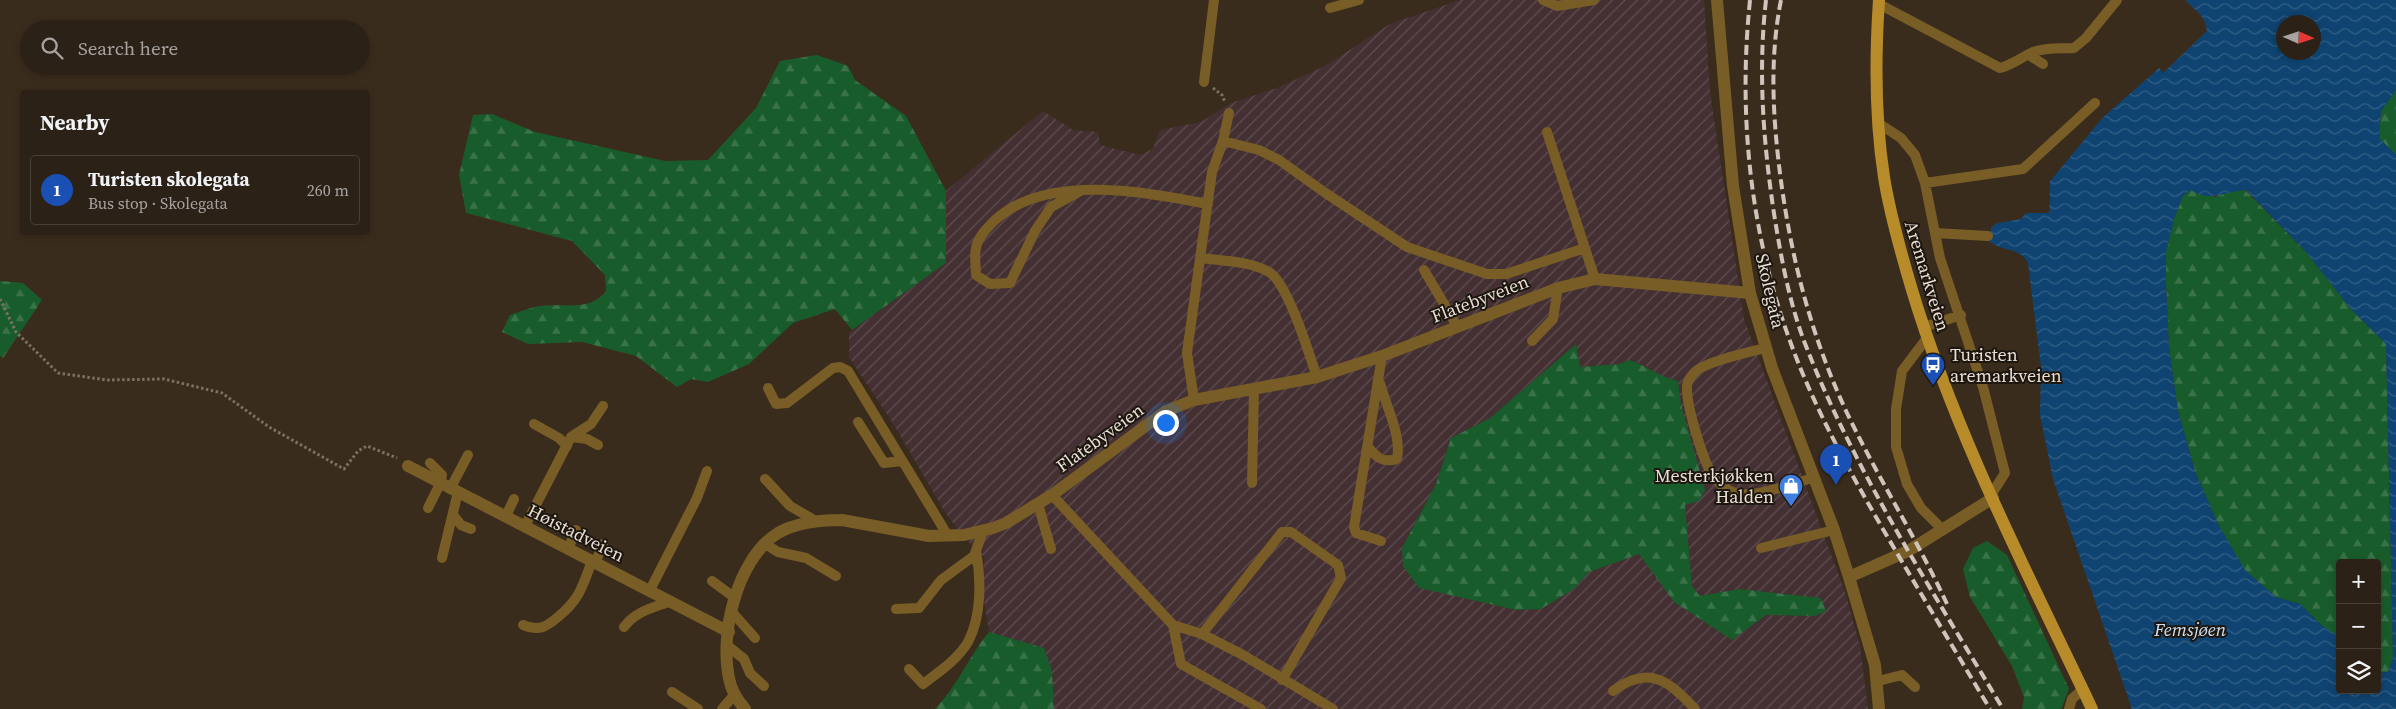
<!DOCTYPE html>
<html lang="en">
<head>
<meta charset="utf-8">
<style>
  body { margin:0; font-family:"Source Serif 4",serif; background:#34291f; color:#f1f3f6 }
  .controls { position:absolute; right:15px; bottom:15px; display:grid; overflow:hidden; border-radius:5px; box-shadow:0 2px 8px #0003 }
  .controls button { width:45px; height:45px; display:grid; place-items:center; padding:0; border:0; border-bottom:1px solid #483e35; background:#2c2116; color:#f1f3f6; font:25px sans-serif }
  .compass { position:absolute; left:2276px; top:15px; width:45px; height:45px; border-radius:50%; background:#2c2116; box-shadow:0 2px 8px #0003; rotate:93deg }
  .you { position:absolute; left:1165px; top:422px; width:18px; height:18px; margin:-12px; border:4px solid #fff; border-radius:50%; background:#1a73e8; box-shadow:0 0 0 8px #1a73e833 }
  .badge { display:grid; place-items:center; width:32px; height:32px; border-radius:50%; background:#fa9f50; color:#fff; font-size:16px; font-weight:700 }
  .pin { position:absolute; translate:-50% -41px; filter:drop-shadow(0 1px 2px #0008) }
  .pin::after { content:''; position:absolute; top:26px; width:18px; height:15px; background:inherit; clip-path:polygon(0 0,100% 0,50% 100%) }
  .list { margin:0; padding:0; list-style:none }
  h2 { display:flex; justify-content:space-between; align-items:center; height:65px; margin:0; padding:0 20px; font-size:21px }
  h2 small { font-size:16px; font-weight:400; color:#a6a3a1 }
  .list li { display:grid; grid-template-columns:32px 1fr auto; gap:15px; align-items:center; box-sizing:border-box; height:70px; margin:0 10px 10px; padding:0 10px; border:1px solid #483e35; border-radius:5px }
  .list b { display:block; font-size:19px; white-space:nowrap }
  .list p { margin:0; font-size:16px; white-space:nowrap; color:#a6a3a1 }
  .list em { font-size:16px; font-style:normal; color:#a6a3a1 }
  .icon { flex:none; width:28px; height:28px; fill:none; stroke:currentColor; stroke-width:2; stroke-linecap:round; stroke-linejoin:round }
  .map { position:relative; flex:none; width:2396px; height:709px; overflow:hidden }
  .search { position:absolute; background:#2c2116; box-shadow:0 2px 8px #0003; left:20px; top:20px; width:350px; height:55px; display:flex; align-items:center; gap:12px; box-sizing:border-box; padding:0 18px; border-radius:28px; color:#a6a3a1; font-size:19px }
  .panel { position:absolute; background:#2c2116; box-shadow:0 2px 8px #0003; left:20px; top:90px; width:350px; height:145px; border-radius:5px }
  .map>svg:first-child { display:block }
</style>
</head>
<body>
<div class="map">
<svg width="2396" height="709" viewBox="0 0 2396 709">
  <defs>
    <pattern id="industrial-furrows" width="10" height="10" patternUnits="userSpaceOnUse" patternTransform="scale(1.25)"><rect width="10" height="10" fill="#443033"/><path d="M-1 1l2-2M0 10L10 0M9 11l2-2" fill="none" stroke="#5f4e50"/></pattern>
    <pattern id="forest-firs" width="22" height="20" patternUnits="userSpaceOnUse" patternTransform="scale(1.25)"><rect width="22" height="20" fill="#195c2b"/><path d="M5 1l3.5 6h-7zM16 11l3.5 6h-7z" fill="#3a7349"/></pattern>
    <pattern id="water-waves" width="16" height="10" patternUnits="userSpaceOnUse" patternTransform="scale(1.25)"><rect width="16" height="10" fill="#0f4472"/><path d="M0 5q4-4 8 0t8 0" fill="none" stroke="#325f85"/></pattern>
  </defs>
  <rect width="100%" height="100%" fill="#3a2c1d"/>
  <!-- industrial -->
  <path fill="url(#industrial-furrows)" fill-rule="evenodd" d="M1460,0H1704L1710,92L1744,319L1846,595L1860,647L1868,709H1054L1052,671L1044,648L989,632L983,594L984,557L961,534L945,512L894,425L849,357V333L946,263V191L1043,111L1073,130L1098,132L1100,145L1140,155L1153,149L1160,130L1201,122L1231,103L1277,88L1325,66L1390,24ZM1576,344L1580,367L1619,364L1630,360L1646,366L1660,376L1678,381L1681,405L1685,505L1692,586L1701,596L1739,589L1821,598L1823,600L1815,616L1766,615L1732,640L1674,602L1639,554L1589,572L1574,589L1541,609L1516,610L1419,588L1402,548L1436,484L1451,438L1490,418Z"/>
  <!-- forest -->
  <path fill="url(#forest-firs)" d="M817,55L848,66L855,80L906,116L946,191V263L852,330L835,309L793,323L749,364L708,382L691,379L677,387L636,356L582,342L528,344L502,332L510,315C520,312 531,307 540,306C563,303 590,312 606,291L605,275L572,241L466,213L459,175L473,115L492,114L535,132L665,161L708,160L756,108L780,61Z
    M2396,90V155L2379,138L2381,111Z
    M2191,190L2215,197L2230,191L2245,190L2306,252L2350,308L2386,344L2393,657L2388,672L2377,673V563H2340V637L2322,626L2300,604L2276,597L2244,570L2218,524L2195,471L2178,411L2169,347L2166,282V252L2174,219L2183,196Z
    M0,281L23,283L42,300L3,358L0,356Z
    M1576,344L1580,367L1619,364L1630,360C1647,366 1660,377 1678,381L1681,405L1705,490L1699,501L1685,505L1692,586L1700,596L1739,589L1821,598L1826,611L1815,616L1766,615L1732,640L1674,602L1639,554L1589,572L1574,589L1541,609L1516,610L1419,588L1403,566L1402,548L1436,484L1451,438L1490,418Z
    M1987,541L2007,555L2069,689L2061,709H2022L2024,697L2012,666L1970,597L1963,569L1973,548Z
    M989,632L1044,648L1052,671L1054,709H935C957,687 969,656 989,632Z"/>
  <!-- water -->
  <path fill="url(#water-waves)" fill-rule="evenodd" d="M2185,0H2396V90L2381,111L2379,138L2396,155V709H2132L2053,479L2040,415L2041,367L2028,263C2020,247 2003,252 1990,242L1991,227L1998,223L2021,219L2026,213H2049L2050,181L2103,117L2159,68L2163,73L2207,31C2205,15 2195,10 2185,0ZM2284,22H2314V52H2284ZM2191,190C2209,203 2226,191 2246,190L2306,252L2350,308L2386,344L2393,657L2388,672L2377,673V690H2340V637L2322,626L2300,604L2276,597L2245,570L2218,524L2195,471L2178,411L2169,347L2166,282V252L2174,219L2183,196Z"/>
  <!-- pier -->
  <path fill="#3a2c1d" d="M2156,68L2157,70L2103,117L2050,181L2049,213H2041V210L2047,211L2048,180L2102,115Z"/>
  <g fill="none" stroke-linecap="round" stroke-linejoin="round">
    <!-- path -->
    <path stroke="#7d7064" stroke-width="3" stroke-dasharray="2.5 2.5" stroke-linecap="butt" d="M1213,88L1222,95L1225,102
      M0,299L16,332L58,373L107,380L164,379L222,393L269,427L344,469L358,451L367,446L397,458"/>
    <!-- lane -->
    <path stroke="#785d26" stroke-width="10" d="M1543,0L1557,6L1594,0
      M1879,4L2000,68C2012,65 2022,57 2033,52C2047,47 2060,49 2074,48L2086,38L2117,0
      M1330,8L1359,0
      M2029,55L2043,64
      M1204,82L1214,0
      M1878,123L1901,138L1915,155L1925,183L1940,258L1983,387L2005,473L1991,495
      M1547,132L1595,279
      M1223,141L1259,150L1279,160L1324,192L1407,247L1487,274H1506L1585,248
      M1925,183L2023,169L2095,103
      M1080,191L1051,207L1035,231L1010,283L990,284L976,275C976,267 974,256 976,248C978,237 987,228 995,220C1047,173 1145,192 1208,204
      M1935,233L1988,236
      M1201,258C1223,261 1250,261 1269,272C1288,283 1309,354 1317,377
      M1424,270L1457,326
      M1924,327L1961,315
      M1927,338L1902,371L1896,409V447L1907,484L1921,508L1943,530
      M1532,341L1553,319L1558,288
      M1766,348C1750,352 1703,362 1694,373C1691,376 1687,382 1687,386C1686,404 1703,463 1714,477C1719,484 1727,490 1735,493C1754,499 1793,483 1813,478
      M768,388L776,404L787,403L833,368L840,367L848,371L948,536
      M1194,400L1187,353L1212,172L1223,141L1229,113
      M858,422L884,463L902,461
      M534,424L559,438L567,446
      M572,437L587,439L598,445
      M1368,447C1377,458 1383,463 1397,459C1402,436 1386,406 1380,383
      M765,479L790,506L816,521
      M1252,483L1254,390
      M450,489L468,455
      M1052,495L1173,625L1202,634L1243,655L1333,709
      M1038,504L1051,549
      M428,508L440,484L442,475L430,463
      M454,516L461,525L471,529
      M506,516L514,499
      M525,526L571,437L591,424L603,406
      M1381,541L1356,533L1354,527L1382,356
      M765,544L778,552L806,558L836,576
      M1761,548L1834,530
      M568,549L576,530
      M442,558L458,492
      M595,563L603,544
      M712,581L735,598
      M650,590L697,498L707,471
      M896,609L919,608L941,580L974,556L983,531
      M732,612L755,638
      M523,625C539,631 545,628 558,617C580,599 582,587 592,561
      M1173,625L1181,664L1261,709
      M624,627C636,611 653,608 671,601
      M1202,634L1282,532H1291L1338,565L1341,578L1282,680
      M728,646L744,659L750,673L764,686
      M909,669L923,684C939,672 958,659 968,642C982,616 981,578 976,551
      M1878,681L1902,675L1915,687
      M1613,691C1649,664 1669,681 1695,709
      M672,692L698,709
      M722,709L734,695
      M2069,709L2072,699L2083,689"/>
    <!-- street -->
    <path stroke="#785d26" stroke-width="12" d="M1717,0L1733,186L1750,293L1772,368L1834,530L1849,577L1875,665L1879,709
      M408,466L729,632
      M1849,577L1908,551L1993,498
      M745,709C739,702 734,695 731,686C717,640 736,559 778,533C797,522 821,520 842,520L929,536L964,535L993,528L1006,523L1052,495L1166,411L1194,400L1317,377L1382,356L1558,288L1595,279L1750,293"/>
    <!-- primary -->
    <path stroke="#b88b2a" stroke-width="12" d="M1879,0C1875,59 1875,119 1884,177C1890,215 1901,253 1912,290C1956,436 2027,572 2092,709"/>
    <!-- rail -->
    <path stroke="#d0c5bc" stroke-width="4" stroke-dasharray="10 5" stroke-linecap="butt" d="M1750,0C1738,115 1750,232 1790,341C1813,405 1846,465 1880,524C1916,586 1953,647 1990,709
      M1766,0C1758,69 1763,138 1773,207C1780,252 1788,298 1804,341C1854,471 1932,590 2003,709
      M1781,0C1769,60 1773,121 1781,181C1792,262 1812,338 1847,413C1878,478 1917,539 1947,604"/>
  </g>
  <!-- icons -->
  <defs>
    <symbol id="bus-pin" viewBox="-11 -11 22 30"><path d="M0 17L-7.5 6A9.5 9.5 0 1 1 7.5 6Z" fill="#1a4fb4" stroke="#1c160f"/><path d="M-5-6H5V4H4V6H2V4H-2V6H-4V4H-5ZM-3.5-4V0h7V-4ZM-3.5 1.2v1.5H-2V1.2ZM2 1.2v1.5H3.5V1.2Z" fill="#fff"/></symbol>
    <symbol id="shop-pin" viewBox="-11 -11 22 30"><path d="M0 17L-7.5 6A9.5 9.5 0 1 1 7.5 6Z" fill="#3f7fe0" stroke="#1c160f"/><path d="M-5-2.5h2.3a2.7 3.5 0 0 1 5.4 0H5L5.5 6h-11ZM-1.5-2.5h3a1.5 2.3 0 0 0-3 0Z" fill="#fff"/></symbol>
  </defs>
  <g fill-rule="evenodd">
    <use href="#bus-pin" x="1919" y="351" width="28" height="38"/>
    <use href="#shop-pin" x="1777" y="472" width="28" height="38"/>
  </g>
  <g text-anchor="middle" stroke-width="4" stroke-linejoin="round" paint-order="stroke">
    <!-- street labels -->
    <g font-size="18" fill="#e9dfd6" stroke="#1c160f">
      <text transform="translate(1927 276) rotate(73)" y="6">Aremarkveien</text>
      <text transform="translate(1770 291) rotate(77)" y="6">Skolegata</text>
      <text transform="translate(1480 299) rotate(-21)" y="6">Flatebyveien</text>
      <text transform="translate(1100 438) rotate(-36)" y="6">Flatebyveien</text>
      <text transform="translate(576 533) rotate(27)" y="6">Høistadveien</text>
    </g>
    <!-- poi labels -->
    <g font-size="18" fill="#e9dfd6" stroke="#1c160f" text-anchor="start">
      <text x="1950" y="361">Turisten<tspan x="1950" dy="21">aremarkveien</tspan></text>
      <text x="1774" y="482" text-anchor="end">Mesterkjøkken<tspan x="1774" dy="21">Halden</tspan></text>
    </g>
    <!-- water labels -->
    <g font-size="19" font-style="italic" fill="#cfdff1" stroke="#1c160f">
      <text x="2190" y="636">Femsjøen</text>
    </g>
  </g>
</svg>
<div class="controls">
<button>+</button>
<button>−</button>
<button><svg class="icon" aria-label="layers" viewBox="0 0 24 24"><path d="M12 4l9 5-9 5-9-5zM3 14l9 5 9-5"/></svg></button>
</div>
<svg class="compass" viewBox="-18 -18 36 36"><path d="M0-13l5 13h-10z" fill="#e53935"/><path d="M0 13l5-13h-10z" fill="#a6a3a1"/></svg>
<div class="you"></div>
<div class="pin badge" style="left:1836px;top:485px;background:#1a4fb4">1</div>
<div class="search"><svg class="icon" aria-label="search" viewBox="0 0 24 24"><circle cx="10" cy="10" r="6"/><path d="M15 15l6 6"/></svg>Search here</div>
<section class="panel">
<h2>Nearby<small></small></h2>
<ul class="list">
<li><span class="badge" style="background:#1a4fb4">1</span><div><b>Turisten skolegata</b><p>Bus stop · Skolegata</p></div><em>260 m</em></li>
</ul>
</section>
</div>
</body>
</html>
